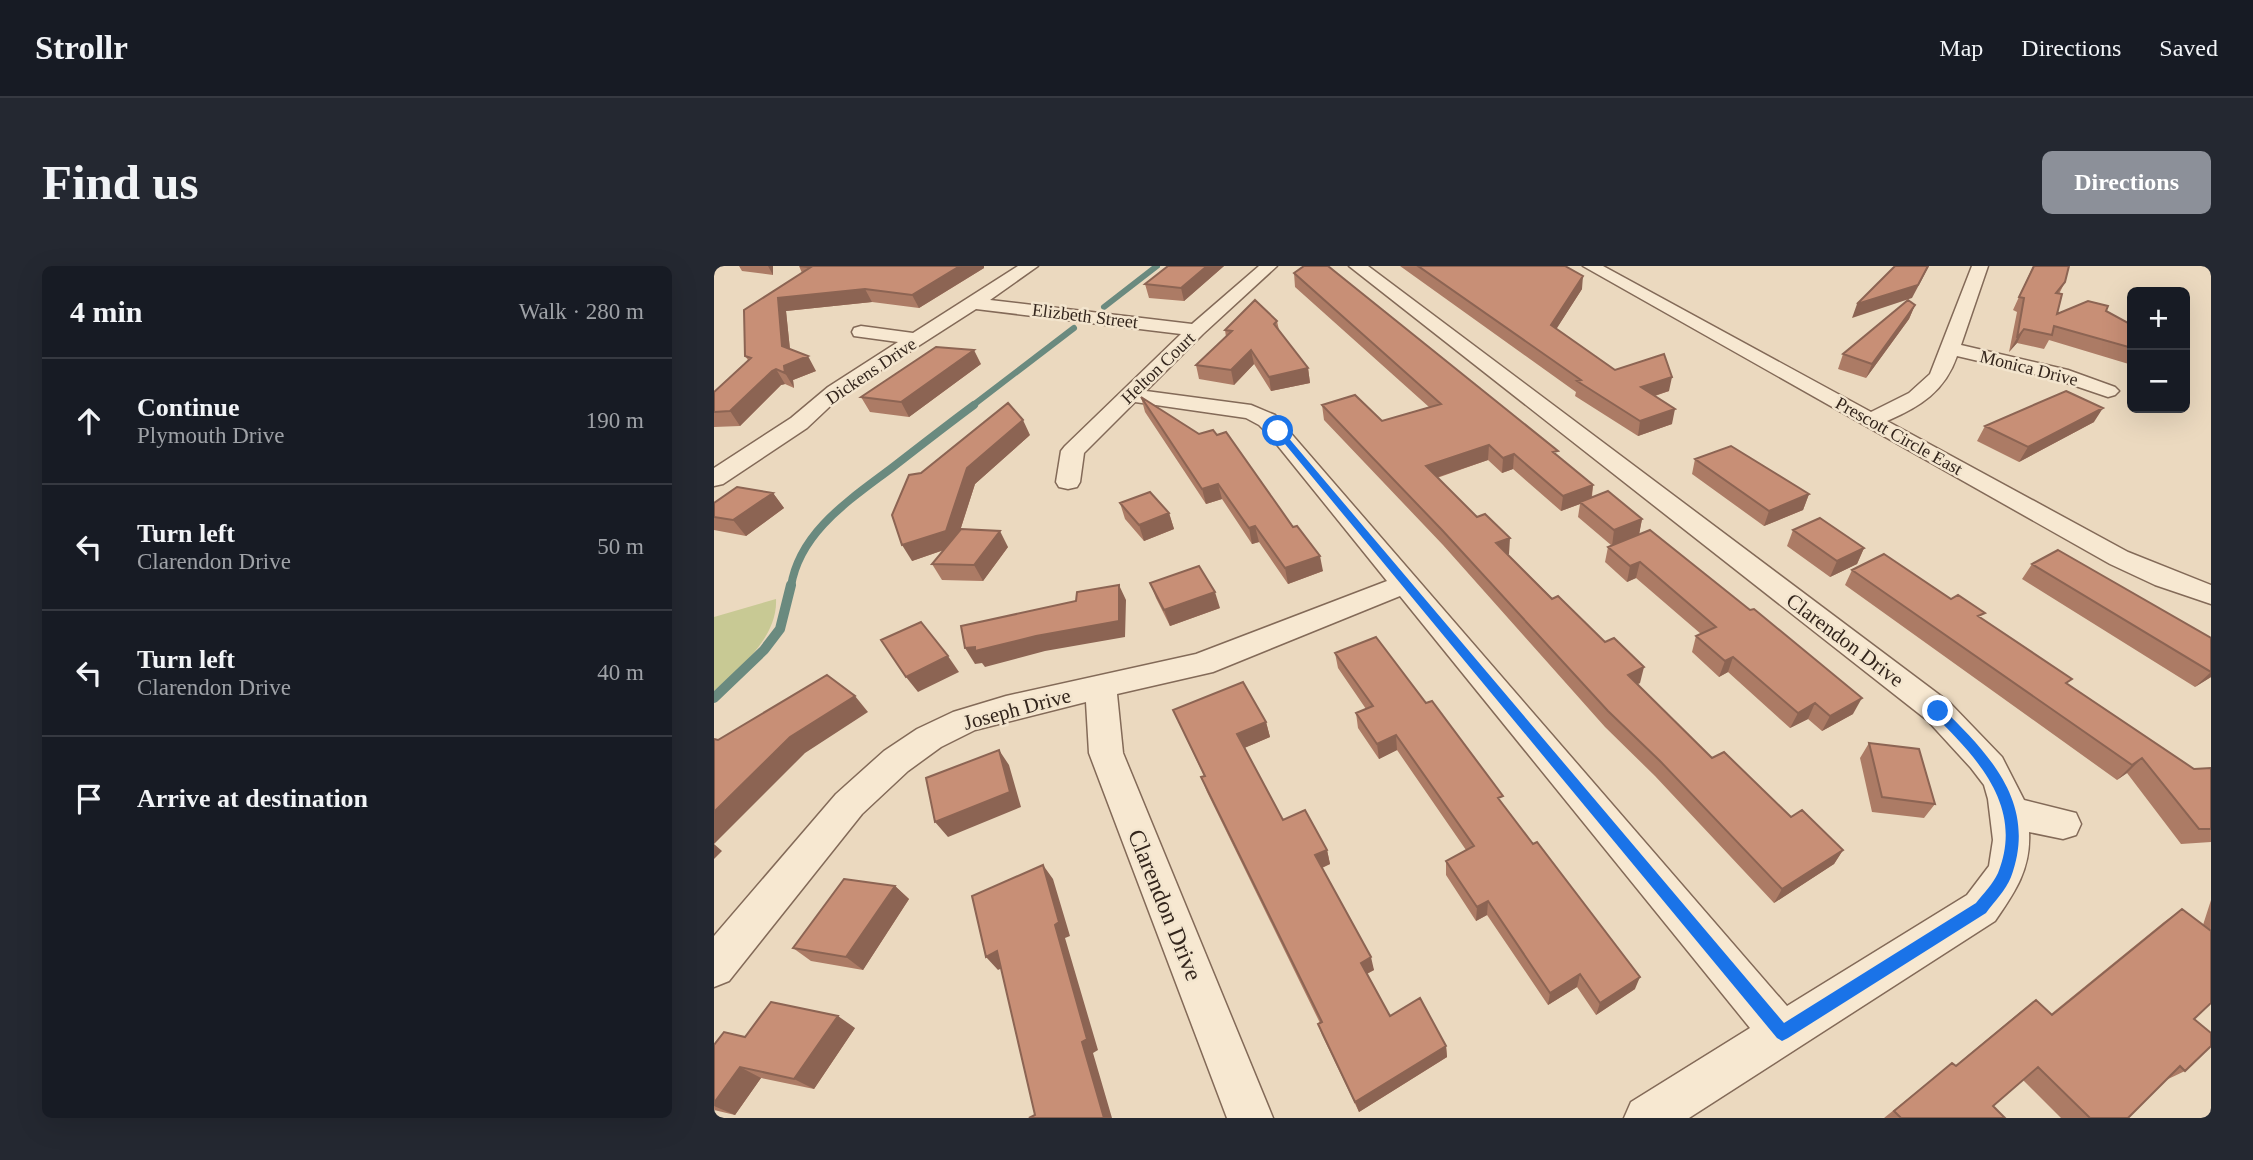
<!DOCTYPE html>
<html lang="en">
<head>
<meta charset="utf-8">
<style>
  body { margin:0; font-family:"Times New Roman",serif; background:#242831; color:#f1f3f6 }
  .controls { position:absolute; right:21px; top:21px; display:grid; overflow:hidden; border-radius:10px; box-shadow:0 7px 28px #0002 }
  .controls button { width:63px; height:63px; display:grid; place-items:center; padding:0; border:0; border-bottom:2px solid #363941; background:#171b24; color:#f1f3f6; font:35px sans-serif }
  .stop { position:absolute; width:21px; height:21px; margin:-16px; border:5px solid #1a73e8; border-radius:50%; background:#fff }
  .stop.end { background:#1a73e8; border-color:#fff; box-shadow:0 2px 7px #0008 }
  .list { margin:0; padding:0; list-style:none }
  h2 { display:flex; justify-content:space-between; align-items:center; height:91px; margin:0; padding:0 28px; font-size:30px }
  h2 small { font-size:23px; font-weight:400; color:#9ea1a6 }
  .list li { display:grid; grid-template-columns:46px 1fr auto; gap:21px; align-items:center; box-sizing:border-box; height:126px; padding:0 28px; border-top:2px solid #363941 }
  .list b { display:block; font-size:26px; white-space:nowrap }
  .list p { margin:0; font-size:23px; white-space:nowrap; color:#9ea1a6 }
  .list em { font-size:23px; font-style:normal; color:#9ea1a6 }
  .icon { flex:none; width:38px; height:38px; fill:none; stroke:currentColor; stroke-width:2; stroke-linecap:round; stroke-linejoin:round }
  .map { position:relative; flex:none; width:1497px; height:852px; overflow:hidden; border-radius:10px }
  header { display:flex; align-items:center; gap:42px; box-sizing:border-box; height:98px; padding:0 35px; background:#171b24; border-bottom:2px solid #363941 }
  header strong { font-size:33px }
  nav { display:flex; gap:38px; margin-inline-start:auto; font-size:24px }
  .intro { display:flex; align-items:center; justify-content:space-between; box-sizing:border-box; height:168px; padding:0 42px }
  h1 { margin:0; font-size:49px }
  .button { padding:18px 32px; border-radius:10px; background:#8c9099; color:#fff; font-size:24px; font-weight:700 }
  main { display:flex; gap:42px; padding:0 42px }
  aside { flex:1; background:#171b24; border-radius:10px; box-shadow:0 7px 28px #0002 }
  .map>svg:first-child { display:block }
</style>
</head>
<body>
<header>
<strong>Strollr</strong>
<nav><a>Map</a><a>Directions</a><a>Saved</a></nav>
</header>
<div class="intro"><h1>Find us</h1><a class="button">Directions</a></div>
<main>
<aside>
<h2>4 min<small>Walk · 280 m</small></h2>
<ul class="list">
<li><svg class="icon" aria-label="ahead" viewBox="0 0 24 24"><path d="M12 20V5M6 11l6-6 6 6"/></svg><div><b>Continue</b><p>Plymouth Drive</p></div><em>190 m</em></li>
<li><svg class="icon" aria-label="left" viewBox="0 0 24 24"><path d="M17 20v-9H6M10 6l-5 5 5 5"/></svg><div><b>Turn left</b><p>Clarendon Drive</p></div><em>50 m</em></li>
<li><svg class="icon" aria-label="left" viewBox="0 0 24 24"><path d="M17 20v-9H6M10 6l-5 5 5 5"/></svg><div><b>Turn left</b><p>Clarendon Drive</p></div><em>40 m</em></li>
<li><svg class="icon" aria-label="arrive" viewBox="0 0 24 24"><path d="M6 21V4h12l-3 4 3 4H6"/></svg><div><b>Arrive at destination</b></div></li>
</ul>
</aside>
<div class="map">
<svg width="1497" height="852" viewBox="0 0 1497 852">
  <rect width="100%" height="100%" fill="#ebd9bf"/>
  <!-- green -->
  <path fill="#c8c994" d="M62,333C64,371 26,402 0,425V351Z"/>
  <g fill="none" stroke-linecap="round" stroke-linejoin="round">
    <!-- stream-far2 -->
    <path stroke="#6a8a7f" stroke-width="6" d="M390,41L443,0
      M258,140L360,62"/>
    <!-- stream-far1 -->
    <path stroke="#6a8a7f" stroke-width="8" d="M77,320C86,265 137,233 179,201C206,180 233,159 260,139"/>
    <!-- stream -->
    <path stroke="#6a8a7f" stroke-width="10" d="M0,432L50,384L66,363L77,319"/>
    <defs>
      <path id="street" d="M304,0H324L276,34L478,58L545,0H563L489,68L432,125L537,139L561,149L1073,740L1253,629L1275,600L1279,574L1274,533L1270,519L1257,502L1213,454L635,0H654L1235,436L1288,491L1310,534L1362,547L1367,558L1362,569L1349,573L1315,566C1317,603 1301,626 1281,655L975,852H910L917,836L1036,762L686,330L499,406L403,428L409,487L559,852H513L375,487L372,436L261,464L227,481L194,505L148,548L15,715L0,721V670L122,528L170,485L203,463L239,446L292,430L482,388L673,315L556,170L545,159L532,152L421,136L370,187L366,216L363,221L354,223L345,221L342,216L347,185L351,180L467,68L262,43L128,129L93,162L9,218L0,220V202L77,152L114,121L184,76L140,70L138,66L140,62L147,60L199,67Z
        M869,0H889L1157,146L1195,127L1216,108L1258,0H1274L1247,79L1354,104L1401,121L1405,125L1401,129L1394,131L1341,113L1243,90C1231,125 1206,141 1173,155L1414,286L1497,319V338L1441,319L1396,298Z"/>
    </defs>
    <!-- street casing -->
    <use href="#street" stroke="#836a58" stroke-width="3"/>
    <!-- street -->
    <use href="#street" fill="#f7e8d1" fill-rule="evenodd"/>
  </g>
  <!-- wall -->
  <path fill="#ac7b65" d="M25,0H59V9L28,5Z
    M85,0L270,2L205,42L158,36L72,45L76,83L102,105L79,114L80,122L71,118L67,119L26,160L0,161V126L34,94L31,90L88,7Z
    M454,0H510L470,35L435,32L431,18Z
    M686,0H851L868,23L842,63L901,104L955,125L941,130L958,158L924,170L861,130L862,126Z
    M1319,0L1351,16L1345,28L1343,48L1392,45L1418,59V99L1335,74L1330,83L1303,77L1295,86L1303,46L1299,44Z
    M580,7L843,189L879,219L878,231L928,253L925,268L1139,448L1108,465L1094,453L1076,462L1014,406L1005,411L978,386L982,370L987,368L922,312L913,316L891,296L894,281L897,279L864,251L866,238L847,245L799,203L788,207L774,194L723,212L795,288H793L926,417L923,418L998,492L1077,551L1129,584L1120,598L1060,637L941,510L891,461L729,279L610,154L608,139L668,155L715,141L581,21Z
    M1201,39L1195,53L1152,112L1124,103L1129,88Z
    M563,55L565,64L594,102L596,117L557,125L540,98L520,119L485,113L482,99L512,71L511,64Z
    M267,98L195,151L156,146L147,131Z
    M427,131L609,305L574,318L545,276L538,278L508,233L492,238L431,146Z
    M1380,156L1305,196L1263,175L1271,160Z
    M316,169L261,218L246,265L294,281L269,315L228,314L218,298L230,284L198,295L207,207Z
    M981,193L1095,228L1089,244L1050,260L978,208Z
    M59,227L70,242L32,270L0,264V237Z
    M406,237L455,247L460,263L430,275L411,253Z
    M1079,264L1150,282L1143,298L1116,311L1073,280Z
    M1318,298L1497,372V411L1481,421L1308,313Z
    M1138,304L1267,353L1354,418L1480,503L1497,502V576L1467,578L1413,507L1403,514L1131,319Z
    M436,317L506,342L456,360L442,332Z
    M621,387L788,538L921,723L882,749L863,721L834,739L773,649L762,655L732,609V595L752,584L683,484L665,493L644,462L642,447L652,443L624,402Z
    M459,444L552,456L556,471L530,482L569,554L613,584L616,598L608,602L660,704L653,708L676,750L732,780L733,791L645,846L608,769L604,758L606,757L493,526L487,511L490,510Z
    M1155,477L1221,538L1210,552L1158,546L1146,492Z
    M181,620L195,633L149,704L97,695L79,682Z
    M1497,634V737L1480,753L1471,805L1452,814L1414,852H1347L1309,814L1279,840L1291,852H1170L1238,797L1241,800L1306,746L1322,734L1337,748L1450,656L1468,643L1489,659Z
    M141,762L100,823L47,812L21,849L0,844V779L31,771Z"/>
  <!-- shaded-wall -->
  <path fill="#8c6453" d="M54,0H59V9Z
    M246,0H270V2L205,42L198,29Z
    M493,0H510L470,35L467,22Z
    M1214,0H1215L1198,32L1138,52L1143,38Z
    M869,10L868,23L836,73L837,59Z
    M151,23L158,36L72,45L77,94L68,80L64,32Z
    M1201,39L1195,53L1152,112L1158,98Z
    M1310,63L1303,77L1295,86L1303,72Z
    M260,84L267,98L195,151L187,136Z
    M537,84L540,98L520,119L517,104Z
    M94,90L102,105L79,114L80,122L71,107L70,100Z
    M594,102L596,117L557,125L555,111Z
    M62,103L71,118L67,119L26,160L16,145L58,105Z
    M958,111L955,125L924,135L927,121Z
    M1389,142L1380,156L1305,196L1314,181Z
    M961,143L958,158L924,170L926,155Z
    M309,154L316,169L261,218L241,280L198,295L188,279L253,202Z
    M775,179L774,194L712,215V200Z
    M800,188L799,203L788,207L789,192Z
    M504,218L508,233L492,238L488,223Z
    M879,219L877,234L866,236V238L847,245L849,230Z
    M59,227L70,242L32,270L19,254Z
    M1095,228L1089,244L1050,260L1055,245Z
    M455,247L460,263L430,275L425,259Z
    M928,253L925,269L898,280L900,264Z
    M541,260L545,276L538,278L535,262Z
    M286,265L294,281L269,315L260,299Z
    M796,272L795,288L782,293V277Z
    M1150,282L1143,298L1116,311L1123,295Z
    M606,290L609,305L574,318L571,302Z
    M926,296L922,312L913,316L916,300Z
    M405,319L412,334L411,371L331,385L271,401L268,397L261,398L251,382Z
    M501,326L506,342L456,360L450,344Z
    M234,390L245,406L204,426L192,411Z
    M1019,391L1014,406L1005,411L1011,395Z
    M930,401L926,417L910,424L914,409Z
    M1497,406V411L1481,421Z
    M141,430L154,446L91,487L0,578V546L76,471Z
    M1148,432L1139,448L1108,465L1116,450Z
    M1101,437L1094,453L1076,462L1084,447Z
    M552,456L556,471L528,483L523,468Z
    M682,469L683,484L665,493L663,478Z
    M285,484L295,499L307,541L234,571L221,556Z
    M1428,492L1413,507L1403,514L1418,499Z
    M0,578L8,585L0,593Z
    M613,584L616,598L605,603L601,589Z
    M1129,584L1120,598L1060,637L1068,623Z
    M329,599L339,613L356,670L351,672L384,784L379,787L398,852H390L368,776L341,659Z
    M181,620L195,633L149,704L132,691Z
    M774,635L773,649L762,655L763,641Z
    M283,685L296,698L284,704L272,691Z
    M657,691L660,704L650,709L647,697Z
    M866,708L863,721L834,739L836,727Z
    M926,711L921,723L882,749L886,737Z
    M124,750L141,762L100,823L80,813Z
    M732,780L733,791L645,846L641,836Z
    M26,801L47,812L21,849L0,840V837Z"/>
  <!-- building -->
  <path fill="#c88f76" stroke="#8c6453" stroke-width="2" d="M86,0H246L198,29L151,23L64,32L68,80L94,90L70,100L71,107L62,103L58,105L16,145L0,146V126L37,92L31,90L30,44L97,1Z
    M454,0H493L467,22L431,18Z
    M590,0H614L844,185L839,186L879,219L849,230L800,188L789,192L775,179L712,200L763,251L771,248L796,272L782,277L838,333L844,330L891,376L900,372L930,401L914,409L998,492L1010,486L1077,551L1088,544L1129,584L1068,623L946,495L894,445L728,264L608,139L641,129L668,155L727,138L580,7Z
    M704,0H851L869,10L837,59L901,104L950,88L958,111L927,121L961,143L926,155L863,115L867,114Z
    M1181,0H1214L1204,19L1143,38Z
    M1320,0H1355L1351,16L1342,27L1348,28L1343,48L1374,35L1394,40L1392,45L1418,59V82L1340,60L1338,69L1310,63L1303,72L1310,32L1305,31Z
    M541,34L563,55L560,58L594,102L555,111L537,84L517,104L482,99L518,65L511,64Z
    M1194,34L1201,39L1158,98L1129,88Z
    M222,81L260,84L187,136L147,131Z
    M1352,125L1389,142L1314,181L1271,160Z
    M427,131L485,168L499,164L503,169L512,166L579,261L583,260L606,290L571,302L541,260L535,262L504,218L488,223Z
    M294,137L309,154L253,202L232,265L188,279L178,249L195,209L207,207Z
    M1017,180L1095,228L1055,245L981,193Z
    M23,221L59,227L19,254L0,251V237Z
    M894,225L928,253L900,264L866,236Z
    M436,226L455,247L425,259L406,237Z
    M1106,252L1150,282L1123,295L1079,264Z
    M247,263L286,265L260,299L218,298Z
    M936,264L1036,344L1040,343L1148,432L1116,450L1101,437L1084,447L1019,391L1011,395L982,370L1002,361L926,296L916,300L894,281Z
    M1344,284L1497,372V406L1318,298Z
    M1170,288L1237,333L1244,329L1271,347L1264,350L1358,413L1352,417L1480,503L1497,502V563H1485L1428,492L1418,499L1138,304Z
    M485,300L501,326L450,344L436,317Z
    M405,319V355L322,370L261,385V381L251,382L247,360L362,335L363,326Z
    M207,356L234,390L192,411L167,374Z
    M662,371L712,437L718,435L789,530L784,532L819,578L823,576L926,711L886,737L866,708L836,727L774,635L763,641L732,595L760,580L682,469L663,478L642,447L659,440L621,387Z
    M113,409L141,430L76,471L0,546V473L4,474Z
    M529,416L552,456L523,468L569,554L591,544L613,584L601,589L657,691L647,697L676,750L706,732L732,780L641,836L604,758L608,756L487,511L491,510L459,444Z
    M1155,477L1205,483L1221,538L1168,531Z
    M285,484L296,526L221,556L212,512Z
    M329,599L345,656L341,659L373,773L368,776L390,852H315L321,849L283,685L272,691L258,630Z
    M130,613L181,620L132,691L79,682Z
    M1468,643L1497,665V737L1480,753L1497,767V780L1471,805L1466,800L1414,852H1376L1324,801L1279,840L1291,852H1187L1180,845L1238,797L1242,800L1322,734L1338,749Z
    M57,736L124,750L80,813L26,801L0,837V779L10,766L31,771Z"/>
  <!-- route -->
  <path fill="#1a73e8" d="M561,163H567L1070,757L1262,637C1269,628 1279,618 1284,607C1311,540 1262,491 1219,448V442H1228C1276,489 1324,538 1297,611C1292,624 1280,636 1272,647L1074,772L1068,775L1063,772L561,166Z"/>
  <g text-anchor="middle" stroke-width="5" stroke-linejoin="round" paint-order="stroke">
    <!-- far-street labels -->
    <g font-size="18" fill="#33251c" stroke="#f3e5ce">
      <text transform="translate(371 50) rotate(7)" y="6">Elizbeth Street</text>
      <text transform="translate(444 102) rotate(-44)" y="6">Helton Court</text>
      <text transform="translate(1315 102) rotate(14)" y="6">Monica Drive</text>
      <text transform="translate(157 105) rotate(-34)" y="6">Dickens Drive</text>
      <text transform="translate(1185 170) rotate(29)" y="6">Prescott Circle East</text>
    </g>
    <!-- street labels -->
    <g font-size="21" fill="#33251c" stroke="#f3e5ce">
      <text transform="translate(1131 374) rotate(37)" y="7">Clarendon Drive</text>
      <text transform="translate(303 443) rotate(-15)" y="7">Joseph Drive</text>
    </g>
    <!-- near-street labels -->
    <g font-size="24" fill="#33251c" stroke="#f3e5ce">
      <text transform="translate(451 639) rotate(68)" y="8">Clarendon Drive</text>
    </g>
  </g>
</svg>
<div class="controls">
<button>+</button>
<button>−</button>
</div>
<div class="stop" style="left:564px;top:165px"></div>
<div class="stop end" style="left:1224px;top:445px"></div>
</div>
</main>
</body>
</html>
